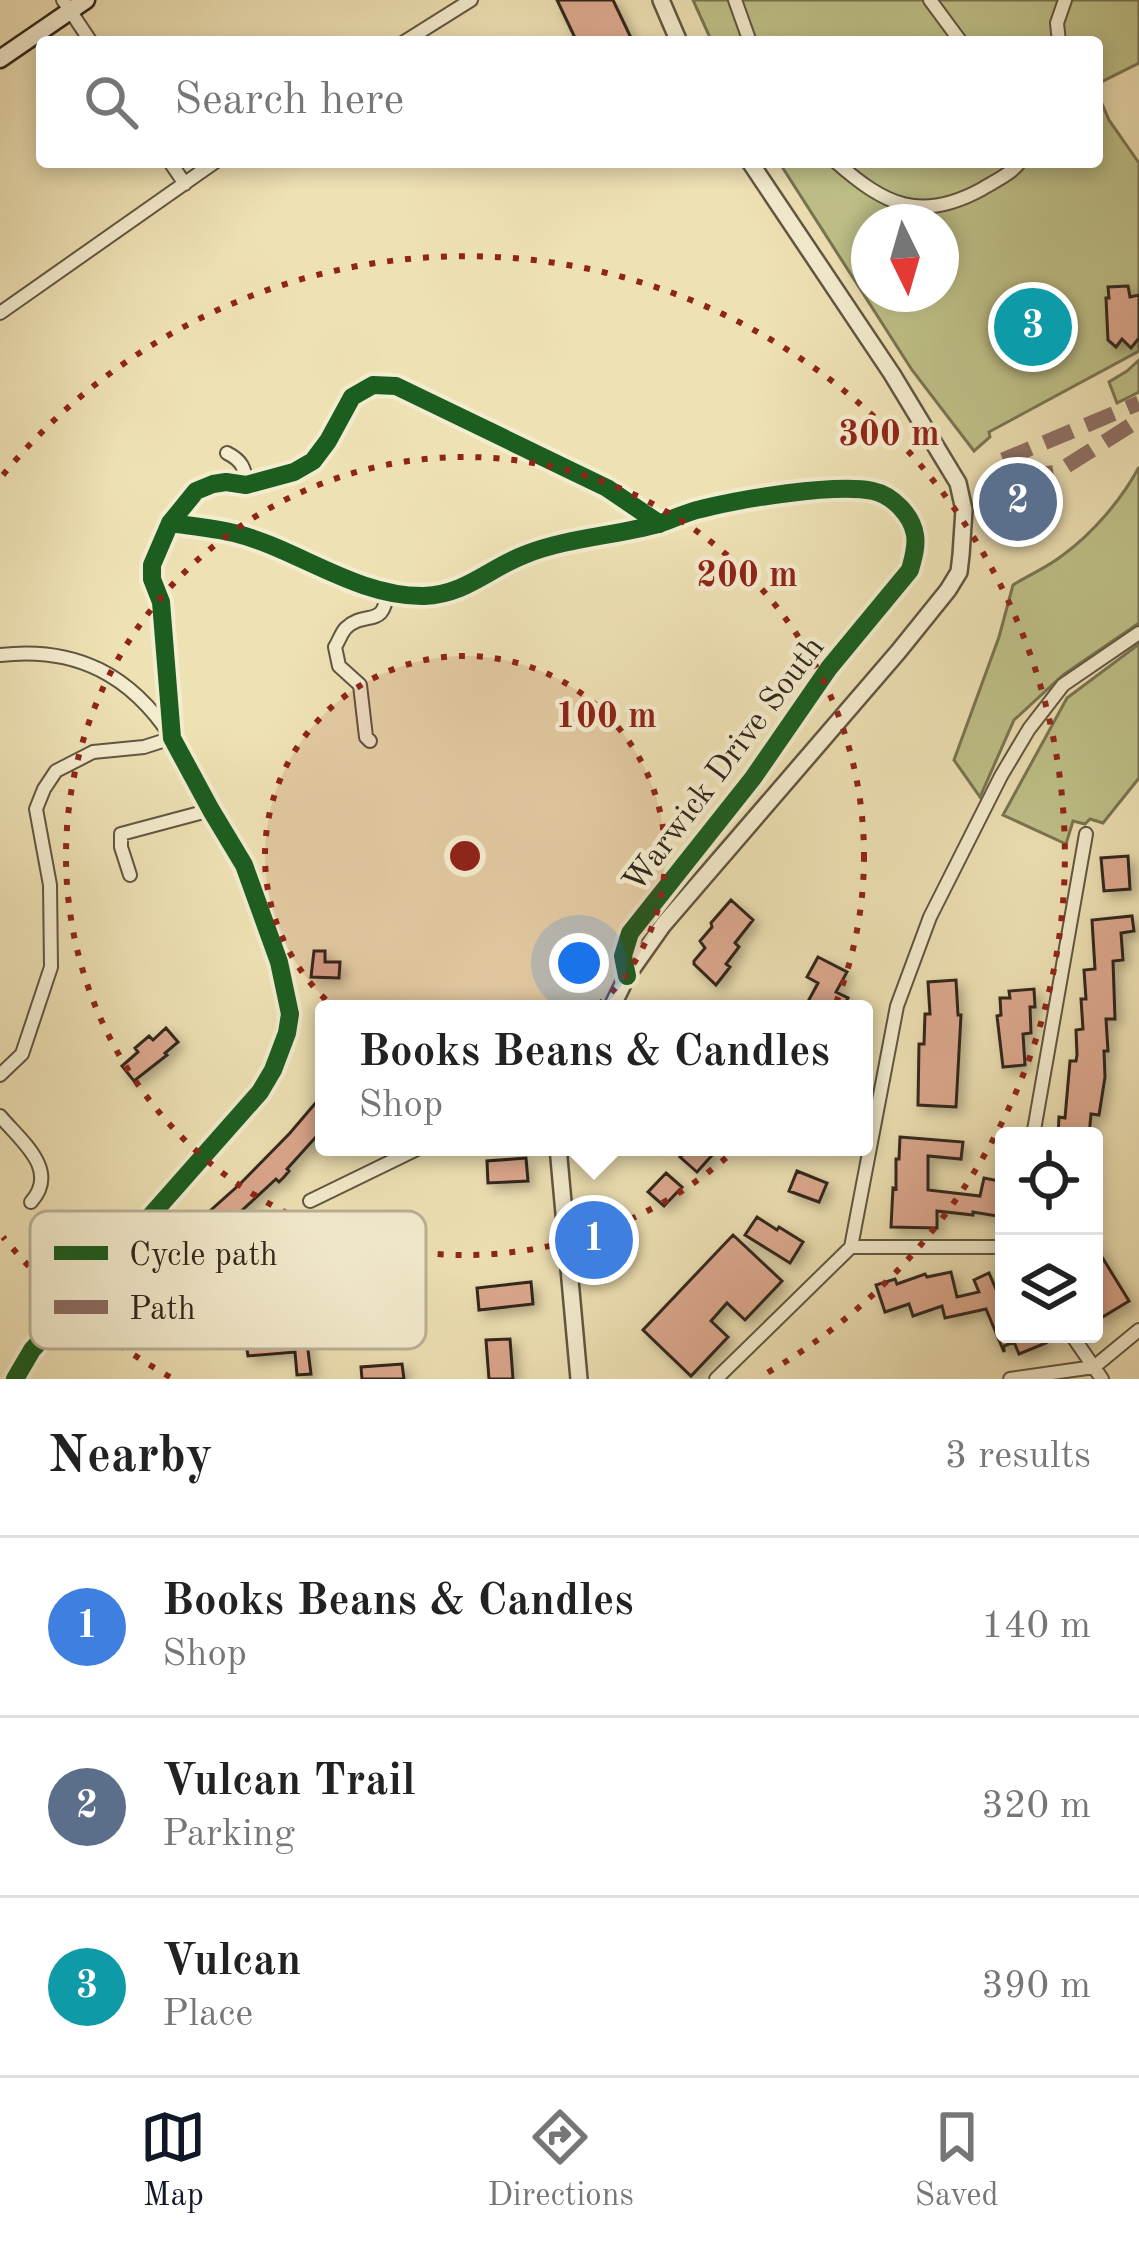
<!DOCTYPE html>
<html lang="en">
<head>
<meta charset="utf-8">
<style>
  body { margin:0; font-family:"Old Standard TT",serif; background:#f2f2f2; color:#222 }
  .controls { position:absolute; right:36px; bottom:36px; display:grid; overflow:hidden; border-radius:12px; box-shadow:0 6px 18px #0003 }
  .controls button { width:108px; height:108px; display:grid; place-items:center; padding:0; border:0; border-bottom:3px solid #e0e0e0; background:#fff; color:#222; font:60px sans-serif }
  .compass { position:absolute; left:851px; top:204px; width:108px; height:108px; border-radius:50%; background:#fff; box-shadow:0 6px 18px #0003; rotate:175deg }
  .you { position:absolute; left:579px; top:963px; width:42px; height:42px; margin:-30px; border:9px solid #fff; border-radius:50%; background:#1a73e8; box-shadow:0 0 0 18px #1a73e833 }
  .badge { display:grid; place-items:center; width:78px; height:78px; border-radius:50%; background:#111827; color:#fff; font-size:39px; font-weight:700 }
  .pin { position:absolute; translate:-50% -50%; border:6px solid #fff; box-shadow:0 3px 12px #0006 }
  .popup { position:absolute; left:315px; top:1000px; width:558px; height:156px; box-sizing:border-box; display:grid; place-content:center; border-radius:12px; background:#fff; filter:drop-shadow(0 3px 9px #0005); font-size:39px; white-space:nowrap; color:#767676 }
  .popup b { font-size:45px; color:#222 }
  .popup::after { content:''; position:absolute; left:50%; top:100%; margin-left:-24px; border:24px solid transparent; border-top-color:#fff }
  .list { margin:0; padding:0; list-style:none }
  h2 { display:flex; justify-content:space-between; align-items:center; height:156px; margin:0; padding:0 48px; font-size:51px }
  h2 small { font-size:39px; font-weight:400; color:#767676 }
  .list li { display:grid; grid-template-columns:78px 1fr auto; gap:36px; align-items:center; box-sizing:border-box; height:180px; padding:0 48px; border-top:3px solid #e0e0e0 }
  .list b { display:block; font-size:45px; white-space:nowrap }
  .list p { margin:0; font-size:39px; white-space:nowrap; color:#767676 }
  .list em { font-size:39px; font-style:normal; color:#767676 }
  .icon { flex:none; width:66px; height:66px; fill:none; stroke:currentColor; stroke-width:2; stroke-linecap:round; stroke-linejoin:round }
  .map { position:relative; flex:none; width:1139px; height:1379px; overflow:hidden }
  .search { position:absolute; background:#fff; box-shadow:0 6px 18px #0003; left:36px; right:36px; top:36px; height:132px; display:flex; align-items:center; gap:30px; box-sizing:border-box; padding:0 42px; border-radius:12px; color:#767676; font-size:45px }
  .sheet { height:696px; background:#fff }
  nav { display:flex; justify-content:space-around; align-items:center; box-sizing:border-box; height:168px; border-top:3px solid #e0e0e0; background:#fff; font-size:33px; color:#767676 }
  nav a { display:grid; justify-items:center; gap:6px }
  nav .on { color:#111827 }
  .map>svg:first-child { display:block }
</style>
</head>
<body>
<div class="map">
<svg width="1139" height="1379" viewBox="0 0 1139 1379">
  <defs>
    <filter id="shadow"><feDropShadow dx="5.5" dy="5.5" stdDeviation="6" flood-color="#0004"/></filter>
  </defs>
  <rect width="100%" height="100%" fill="#eee1b4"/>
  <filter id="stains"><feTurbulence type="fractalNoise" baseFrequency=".00167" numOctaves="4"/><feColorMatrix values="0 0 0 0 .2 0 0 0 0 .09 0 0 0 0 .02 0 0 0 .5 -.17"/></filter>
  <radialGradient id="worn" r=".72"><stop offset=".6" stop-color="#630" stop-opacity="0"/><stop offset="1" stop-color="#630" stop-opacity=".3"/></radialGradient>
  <!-- green -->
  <path fill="#bfc188" stroke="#787451" stroke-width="3" fill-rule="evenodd" d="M693,0H1139V63L1097,84V42H712Z
    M1097,92L1109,120L1139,163V351L989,432L990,437L974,451L912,370L779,162H1097ZM869,222H941V294H869Z
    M1139,360V392L1117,403L1109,382L1127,371Z
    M1139,467V623L1063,675L1014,720L980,797L954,760L999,637L1013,585C1029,575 1048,567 1063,555C1093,533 1122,499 1139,467Z
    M1139,644V778L1103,823L1090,819L1085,824L1073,821L1066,844L1003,815L1067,698Z"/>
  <!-- building -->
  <path fill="#dba78d" stroke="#31271a" stroke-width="3" filter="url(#shadow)" d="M557,0H613L633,42H577Z
    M1128,286L1130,297L1139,295V338L1131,348L1122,339L1116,347L1108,340L1106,298H1109L1108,287Z
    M1033,303L1046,320L1047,332L1040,341L1028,342L1019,334L1018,323Z
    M1128,856L1130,889L1104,891L1101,858Z
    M731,900L753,920L735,943L739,947L726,964L730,967L716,985L694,964V961L705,948L700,941L712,927L711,923Z
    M1132,916L1134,931L1121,933L1123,960L1113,961L1115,1019H1106L1108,1051H1104L1105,1077L1099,1115L1091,1114L1089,1136H1058L1059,1117L1065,1118L1070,1061H1076L1077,1055L1076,1030L1083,1029L1081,999H1086L1084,970L1095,969L1092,920Z
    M314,951H325V962H340L339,978L311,977Z
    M818,957L847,972L836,992L848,998L842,1009H804L818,983L807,977Z
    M956,980L958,1015H961L956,1107L918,1105L919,1044H924L925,1014H930L928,982Z
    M1034,989L1035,1007H1030L1031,1033L1023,1034L1025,1065L1003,1067L997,1016L1001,1015L1000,998H1010L1009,991Z
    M166,1028L178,1042L165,1053L167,1055L134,1081L122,1066L138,1052L135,1048L149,1036L153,1040Z
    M324,1093V1128L287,1169L289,1171L284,1177L279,1182L276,1179L145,1300L143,1297L138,1301L126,1286L240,1184L290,1133Z
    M900,1137L963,1142L961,1159L928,1156V1190L980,1196L984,1178L1004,1182L1003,1217L973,1212V1215L937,1211V1228L891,1227L893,1188L896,1189V1159H899Z
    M690,1147H708L714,1153L697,1172L680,1157Z
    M526,1158L528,1181L488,1183L487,1161Z
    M797,1171L827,1183L819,1202L789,1191Z
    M666,1173L682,1187L664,1206L648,1192Z
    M757,1217L777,1230L779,1227L803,1242L790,1263L745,1235Z
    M622,1229L625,1255L591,1259L588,1233Z
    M733,1235L782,1281L745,1320L727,1303L711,1321L728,1337L691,1376L643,1330Z
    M1094,1244L1129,1301L1101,1318L1094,1308Z
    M951,1272L957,1297L979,1292L974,1280L989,1273L1004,1308V1334H1042L1046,1343L1019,1354L1014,1342L1004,1346V1352L986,1309L945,1318L942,1306L913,1316L909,1304L885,1312L876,1285L895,1279L897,1284L925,1274L927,1277Z
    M531,1282L533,1304L479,1310L477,1288Z
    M305,1326L311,1374L297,1375L295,1352L248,1356L246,1343L250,1342L249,1331Z
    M510,1339L513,1379H489L486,1340Z
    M402,1364L404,1379H362L361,1367Z"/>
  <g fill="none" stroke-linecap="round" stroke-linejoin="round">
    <defs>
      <path id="minor" d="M63,0L91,42
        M735,0L750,42
        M930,0L961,42
        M404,42L471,0
        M1059,42L1057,23L1065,0
        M170,162L185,184
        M836,162C885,205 920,223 982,189C995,181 1011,174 1020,162
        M0,313L215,162
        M227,453C241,460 246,468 246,485
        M170,523C191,526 213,528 234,533C296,548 356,597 424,596C466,594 488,569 524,555C566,538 614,536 658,524C672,520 686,512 701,509C740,499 835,483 873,491C892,495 912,515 915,535C917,546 913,559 910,570L829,668L753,778L630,933L623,956L627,976
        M0,655C76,646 131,675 172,738L144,747L93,752L56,771L44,789L36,809L50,885L51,967L22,1054L0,1075
        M370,741L366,737L360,685L339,666L335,647C339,641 341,633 346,628C366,609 385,630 387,590
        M130,875L121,847V834L211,810
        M0,1116C21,1141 60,1170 31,1202
        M1033,1136L1086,834
        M310,1201L421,1147
        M851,1247H1004
        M1071,1334L1102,1379
        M15,1379L32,1350L260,1092L273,1070L287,1033L290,1014L279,962L244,865L211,810L172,738L161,602L152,579V565L170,523L196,491L213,484L226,482L246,485L294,472L313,461L328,441L352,397L373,385L396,386L607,488L660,524
        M716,1379L851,1247L897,1006L930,917L1001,776L1029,729L1063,685L1139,633
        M1010,1379L1094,1367L1139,1330"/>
      <path id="tertiary" d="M661,0L679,42
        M611,1009L627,976L663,925L898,652L948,590L959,572L961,555L964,510L958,483L892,374L750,162
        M558,1147L579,1379"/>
      <path id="secondary" d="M0,59L86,0"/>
    </defs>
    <!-- minor casing -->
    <use href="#minor" stroke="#605640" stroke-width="16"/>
    <!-- tertiary casing -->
    <use href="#tertiary" stroke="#605640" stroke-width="20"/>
    <!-- secondary casing -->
    <use href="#secondary" stroke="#31271a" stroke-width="21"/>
    <!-- minor -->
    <use href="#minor" stroke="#f4ecce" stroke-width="12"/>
    <!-- tertiary -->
    <use href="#tertiary" stroke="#f4ecce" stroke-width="15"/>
    <!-- secondary -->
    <use href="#secondary" stroke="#f4ecce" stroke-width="16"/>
    <!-- quiet -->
    <path stroke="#8d6e63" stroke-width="15" stroke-dasharray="30 15" stroke-linecap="butt" d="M1003,460L1139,403
      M1048,494L1044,474L1057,472L1139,420"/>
    <defs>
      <path id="cycleway" d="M170,523C191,526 213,528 234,533C296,548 356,597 424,596C466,594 488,569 524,555C566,538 614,536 658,524C672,520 686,512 701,509C740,499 835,483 873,491C892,495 912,515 915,535C917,546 913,559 910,570L829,668L753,778L630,933L623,956L627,976
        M15,1379L32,1350L260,1092L273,1070L287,1033L290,1014L279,962L244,865L211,810L172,738L161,602L152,579V565L170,523L196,491L213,484L226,482L246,485L294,472L313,461L328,441L352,397L373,385L396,386L607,488L660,524"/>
    </defs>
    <!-- cycleway casing -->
    <use href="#cycleway" stroke="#f4ecce" stroke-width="26"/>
    <!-- cycleway -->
    <use href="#cycleway" stroke="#1b5e20" stroke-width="18"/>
  </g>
  <!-- distance rings -->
  <circle cx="465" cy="856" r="200" fill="#8f2418" fill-opacity=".12"/>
  <g fill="none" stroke="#8f2418" stroke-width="6" stroke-dasharray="6 12">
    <circle cx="465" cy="856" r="200"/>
    <circle cx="465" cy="856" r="399"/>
    <path d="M170 1377A599 599 0 0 1 3 1237M3 475A599 599 0 1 1 760 1377"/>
  </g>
  <g text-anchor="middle" stroke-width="9" stroke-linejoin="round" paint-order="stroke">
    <!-- street labels -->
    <g font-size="33" fill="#31271a" stroke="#f4ecce">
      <text transform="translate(722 763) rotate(-53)" y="12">Warwick Drive South</text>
    </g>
  </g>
  <!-- legend -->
  <rect x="30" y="1211" width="396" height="138" rx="18" fill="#f4ecce" stroke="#bab198" stroke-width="3"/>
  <rect x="54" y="1246" width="54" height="14" fill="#1b5e20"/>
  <rect x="54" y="1300" width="54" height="14" fill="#8d6e63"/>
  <g font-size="33" fill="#31271a">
    <text x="129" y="1265">Cycle path</text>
    <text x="129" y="1319">Path</text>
  </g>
  <circle cx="465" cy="856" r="18" fill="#8f2418" stroke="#f4ecce" stroke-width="6"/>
  <g font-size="36" text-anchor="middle" font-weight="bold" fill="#8f2418" stroke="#f4ecce" stroke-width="9" stroke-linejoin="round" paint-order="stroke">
    <text x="889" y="445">300 m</text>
    <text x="747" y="586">200 m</text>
    <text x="606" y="727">100 m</text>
  </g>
  <rect width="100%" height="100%" filter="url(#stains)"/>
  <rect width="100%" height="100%" fill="url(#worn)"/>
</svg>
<div class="controls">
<button><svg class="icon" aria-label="locate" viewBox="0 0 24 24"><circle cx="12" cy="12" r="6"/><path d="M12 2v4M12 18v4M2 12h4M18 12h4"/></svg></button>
<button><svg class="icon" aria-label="layers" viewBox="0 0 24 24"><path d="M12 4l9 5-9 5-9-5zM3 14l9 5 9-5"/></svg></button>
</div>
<svg class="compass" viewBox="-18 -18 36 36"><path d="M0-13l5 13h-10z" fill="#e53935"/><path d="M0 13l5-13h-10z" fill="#767676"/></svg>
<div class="you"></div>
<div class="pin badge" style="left:594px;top:1240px;background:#3f7fe0">1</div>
<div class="popup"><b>Books Beans &amp; Candles</b>Shop</div>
<div class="pin badge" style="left:1018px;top:502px;background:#5c6f8a">2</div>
<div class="pin badge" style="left:1033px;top:327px;background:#0f9aa8">3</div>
<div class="search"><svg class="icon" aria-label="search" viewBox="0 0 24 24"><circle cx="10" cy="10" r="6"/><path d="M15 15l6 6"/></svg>Search here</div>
</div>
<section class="sheet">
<h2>Nearby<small>3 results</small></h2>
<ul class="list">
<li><span class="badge" style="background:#3f7fe0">1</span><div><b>Books Beans &amp; Candles</b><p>Shop</p></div><em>140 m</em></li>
<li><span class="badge" style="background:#5c6f8a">2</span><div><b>Vulcan Trail</b><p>Parking</p></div><em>320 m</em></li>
<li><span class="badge" style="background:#0f9aa8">3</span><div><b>Vulcan</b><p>Place</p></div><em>390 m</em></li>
</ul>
</section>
<nav>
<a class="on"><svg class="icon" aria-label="map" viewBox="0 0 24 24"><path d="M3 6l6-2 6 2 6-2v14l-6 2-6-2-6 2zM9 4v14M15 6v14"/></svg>Map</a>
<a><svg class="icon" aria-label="directions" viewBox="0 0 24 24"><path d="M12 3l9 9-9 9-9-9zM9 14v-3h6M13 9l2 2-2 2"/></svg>Directions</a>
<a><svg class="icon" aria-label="saved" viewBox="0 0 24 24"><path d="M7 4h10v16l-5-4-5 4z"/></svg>Saved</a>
</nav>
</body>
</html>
